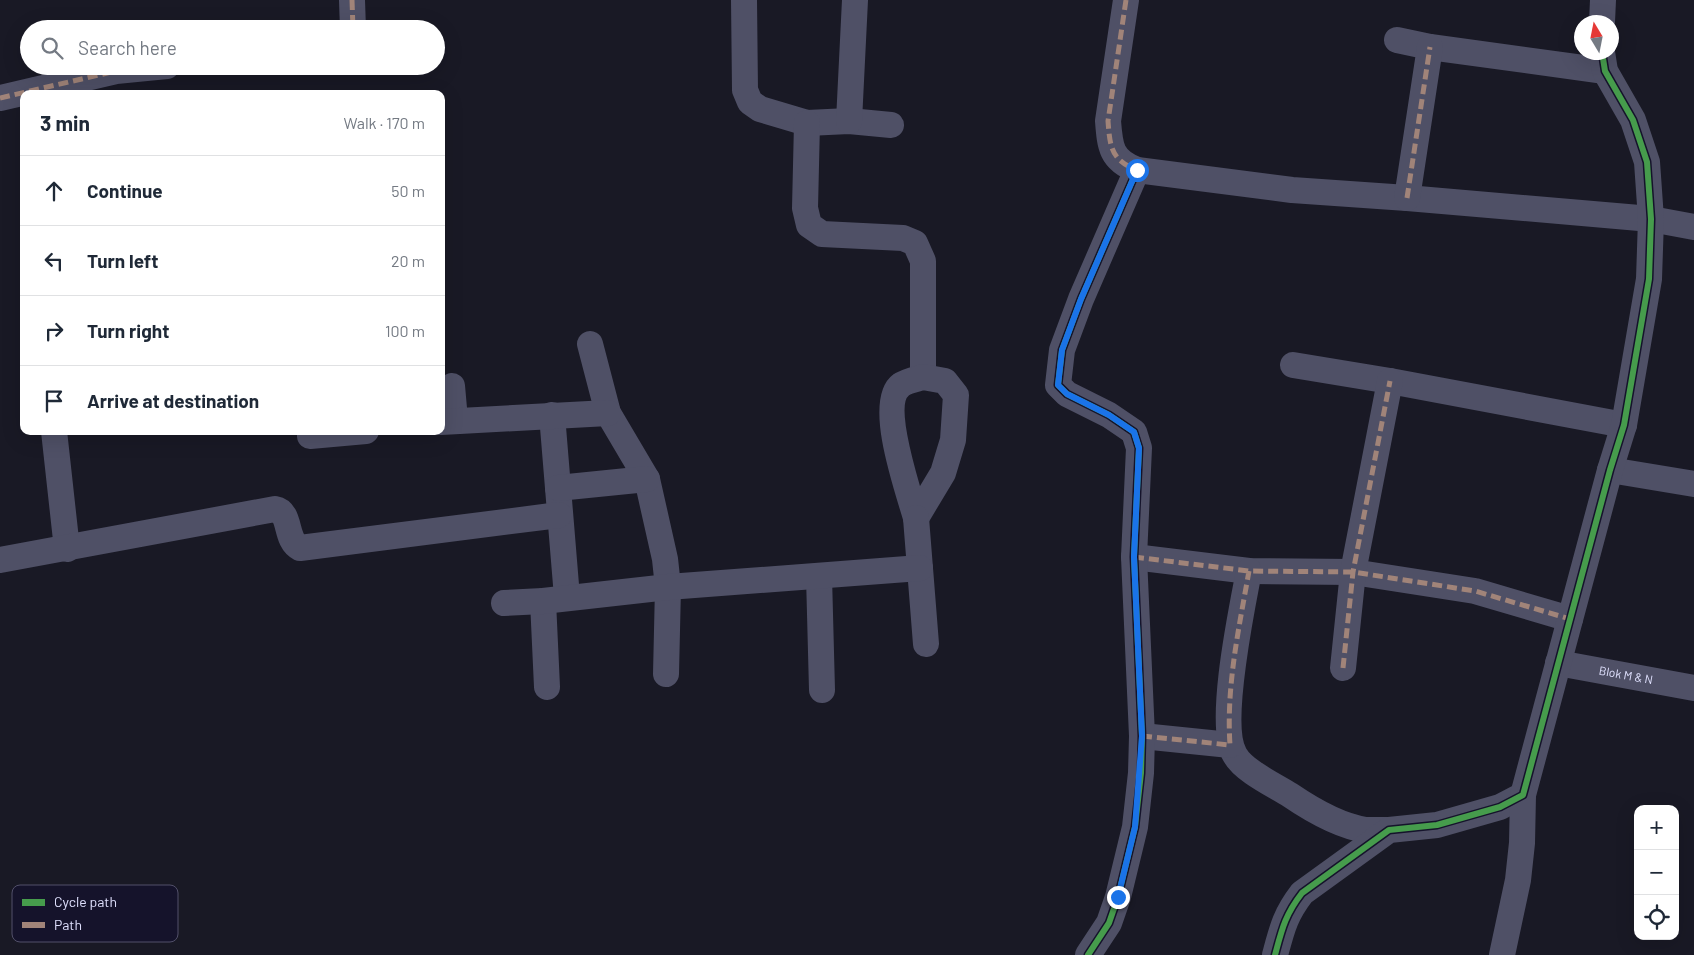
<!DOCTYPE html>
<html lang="en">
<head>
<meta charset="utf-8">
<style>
  body { margin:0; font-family:Barlow,sans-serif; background:#f6f6f7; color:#1f2937 }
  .controls { position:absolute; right:15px; bottom:15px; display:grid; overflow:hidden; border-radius:10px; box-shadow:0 5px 20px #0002 }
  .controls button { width:45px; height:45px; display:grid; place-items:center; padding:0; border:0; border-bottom:1px solid #e0e1e3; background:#fff; color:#1f2937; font:25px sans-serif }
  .compass { position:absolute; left:1574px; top:15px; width:45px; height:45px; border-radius:50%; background:#fff; box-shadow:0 5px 20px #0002; rotate:350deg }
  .stop { position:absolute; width:15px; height:15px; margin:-11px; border:4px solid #1a73e8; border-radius:50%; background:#fff }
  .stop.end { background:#1a73e8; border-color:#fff; box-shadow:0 1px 5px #0008 }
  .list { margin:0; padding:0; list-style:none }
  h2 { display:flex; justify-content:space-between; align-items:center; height:65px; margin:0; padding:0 20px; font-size:21px }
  h2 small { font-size:16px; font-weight:400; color:#747a83 }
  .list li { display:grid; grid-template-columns:32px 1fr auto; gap:15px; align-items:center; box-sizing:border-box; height:70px; padding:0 20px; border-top:1px solid #e0e1e3 }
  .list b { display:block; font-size:19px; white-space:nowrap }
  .list em { font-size:16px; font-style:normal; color:#747a83 }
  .icon { flex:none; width:28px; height:28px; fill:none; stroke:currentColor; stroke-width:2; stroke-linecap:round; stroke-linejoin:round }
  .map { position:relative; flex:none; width:1694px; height:955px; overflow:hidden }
  .search { position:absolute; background:#fff; box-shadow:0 5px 20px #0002; left:20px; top:20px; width:425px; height:55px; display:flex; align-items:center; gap:12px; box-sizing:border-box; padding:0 18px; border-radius:28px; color:#747a83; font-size:19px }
  .panel { position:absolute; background:#fff; box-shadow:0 5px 20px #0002; left:20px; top:90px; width:425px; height:345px; border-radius:10px }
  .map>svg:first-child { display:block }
</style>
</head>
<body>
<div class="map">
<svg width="1694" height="955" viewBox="0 0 1694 955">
  <rect width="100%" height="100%" fill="#191925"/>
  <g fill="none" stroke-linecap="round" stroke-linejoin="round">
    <!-- minor -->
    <g stroke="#4f5066" stroke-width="26">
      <path d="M352,0L353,29"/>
      <path d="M744,0L745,90L750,102L760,109L807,123L849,121L891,125"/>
      <path d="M1126,0L1108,121C1110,147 1111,160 1137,170L1292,190L1407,198L1651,219L1694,227"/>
      <path d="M1602,22L1603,0"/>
      <path d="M1397,40L1430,47L1605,71"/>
      <path d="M0,98L116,71L167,66"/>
      <path d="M849,121L855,0"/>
      <path d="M807,123L805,208L809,225L822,234L903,238L915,243L923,261V377"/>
      <path d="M1407,198L1430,47"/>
      <path d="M590,344L608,413L647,479L665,559L668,587L666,674"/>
      <path d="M1293,365L1390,381L1624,425"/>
      <path d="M923,377L945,381L956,395L953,440L943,473L916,518C909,493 877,403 901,385C906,381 917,379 923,377Z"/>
      <path d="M452,386L455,420"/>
      <path d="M552,415L567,597"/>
      <path d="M441,422L608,413"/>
      <path d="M54,431L67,549"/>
      <path d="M310,436L366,431"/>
      <path d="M1610,470L1694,484"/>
      <path d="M558,488L647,479"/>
      <path d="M916,518L926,644"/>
      <path d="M1134,557L1249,571L1353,572L1475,591L1570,619"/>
      <path d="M0,560L275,509C292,512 284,540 300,548L559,515"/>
      <path d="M1249,571C1242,608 1217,726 1235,755C1244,771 1274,785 1290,795C1312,810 1339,826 1366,830C1373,830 1381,830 1389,830"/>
      <path d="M819,576L822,690"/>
      <path d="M543,601L547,687"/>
      <path d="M504,603L543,601L668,587L920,568"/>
      <path id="s1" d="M1558,663L1694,688"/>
      <path d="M1343,668L1353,572L1390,381"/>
      <path d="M1142,736L1230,745"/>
      <path d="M1088,955L1109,923L1118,897L1135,827L1141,773L1142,736L1134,557L1139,448L1134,432L1109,415L1067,394L1058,385L1062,350L1081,299L1137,170"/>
      <path d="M1275,955C1282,929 1285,915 1302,893L1389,830L1437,825L1500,807L1523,795L1610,470L1624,425L1649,279L1651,219L1647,162L1633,120L1605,71L1602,52"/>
      <path d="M1502,955L1518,880L1522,843L1523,795"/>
    </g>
    <!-- quiet -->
    <path stroke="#a18479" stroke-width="5" stroke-dasharray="10 5" stroke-linecap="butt" d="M352,0L353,29
      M1126,0L1108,121C1110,147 1111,160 1137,170L1136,172
      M0,98L116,71L167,66
      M1407,198L1430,47
      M1134,557L1249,571L1353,572L1475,591L1570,619
      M1343,668L1353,572L1390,381
      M1142,736L1230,745C1226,686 1239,628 1249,571"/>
    <defs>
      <path id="cycleway" d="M1088,955L1109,923L1118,897L1135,827L1141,773L1142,736L1134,557L1139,448L1134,432L1109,415L1067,394L1058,385L1062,350L1081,299L1137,170
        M1275,955C1282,929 1285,915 1302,893L1389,830L1437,825L1500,807L1523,795L1610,470L1624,425L1649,279L1651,219L1647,162L1633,120L1605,71L1602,52"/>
    </defs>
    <!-- cycleway casing -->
    <use href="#cycleway" stroke="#15132b" stroke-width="9"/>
    <!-- cycleway -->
    <use href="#cycleway" stroke="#469c4c" stroke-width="6"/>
  </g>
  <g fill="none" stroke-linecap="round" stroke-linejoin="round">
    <!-- route -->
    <path stroke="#1a73e8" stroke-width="6" d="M1118,897L1135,827L1142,736L1134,557L1139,448L1134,432L1109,415L1067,394L1058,385L1062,350L1081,299L1137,170"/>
  </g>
  <g text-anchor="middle" stroke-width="4" stroke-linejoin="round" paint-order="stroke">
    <!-- street labels -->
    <g font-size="12" fill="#dfe0fd" stroke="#15132b">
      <text dy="4" stroke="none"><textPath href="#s1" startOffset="69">Blok M &amp; N</textPath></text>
    </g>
  </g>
  <!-- legend -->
  <rect x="12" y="885" width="166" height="57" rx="8" fill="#15132b" stroke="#52506a" stroke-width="1"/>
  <rect x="22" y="899" width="23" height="7" fill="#469c4c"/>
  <rect x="22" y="922" width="23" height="6" fill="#a18479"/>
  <g font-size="14" fill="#dfe0fd">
    <text x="54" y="907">Cycle path</text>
    <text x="54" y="930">Path</text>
  </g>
</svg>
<div class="controls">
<button>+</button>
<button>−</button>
<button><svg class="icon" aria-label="locate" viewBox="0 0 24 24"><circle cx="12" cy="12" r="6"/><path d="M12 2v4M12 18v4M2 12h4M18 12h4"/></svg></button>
</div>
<svg class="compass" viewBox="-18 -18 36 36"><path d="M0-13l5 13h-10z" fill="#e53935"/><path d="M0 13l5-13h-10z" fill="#747a83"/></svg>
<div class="stop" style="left:1137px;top:170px"></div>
<div class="stop end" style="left:1118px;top:897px"></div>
<div class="search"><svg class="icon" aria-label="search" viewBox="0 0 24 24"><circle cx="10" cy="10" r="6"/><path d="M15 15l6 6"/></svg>Search here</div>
<section class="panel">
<h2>3 min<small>Walk · 170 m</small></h2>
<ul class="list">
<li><svg class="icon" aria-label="ahead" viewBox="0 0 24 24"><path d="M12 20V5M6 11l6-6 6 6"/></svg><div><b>Continue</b></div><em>50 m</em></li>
<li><svg class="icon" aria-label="left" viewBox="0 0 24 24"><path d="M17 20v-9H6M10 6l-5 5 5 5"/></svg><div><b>Turn left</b></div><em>20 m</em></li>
<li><svg class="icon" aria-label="right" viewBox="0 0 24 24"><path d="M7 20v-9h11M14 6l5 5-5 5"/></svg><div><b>Turn right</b></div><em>100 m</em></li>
<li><svg class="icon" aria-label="arrive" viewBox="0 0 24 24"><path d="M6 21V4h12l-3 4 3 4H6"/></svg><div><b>Arrive at destination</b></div></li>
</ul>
</section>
</div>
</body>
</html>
